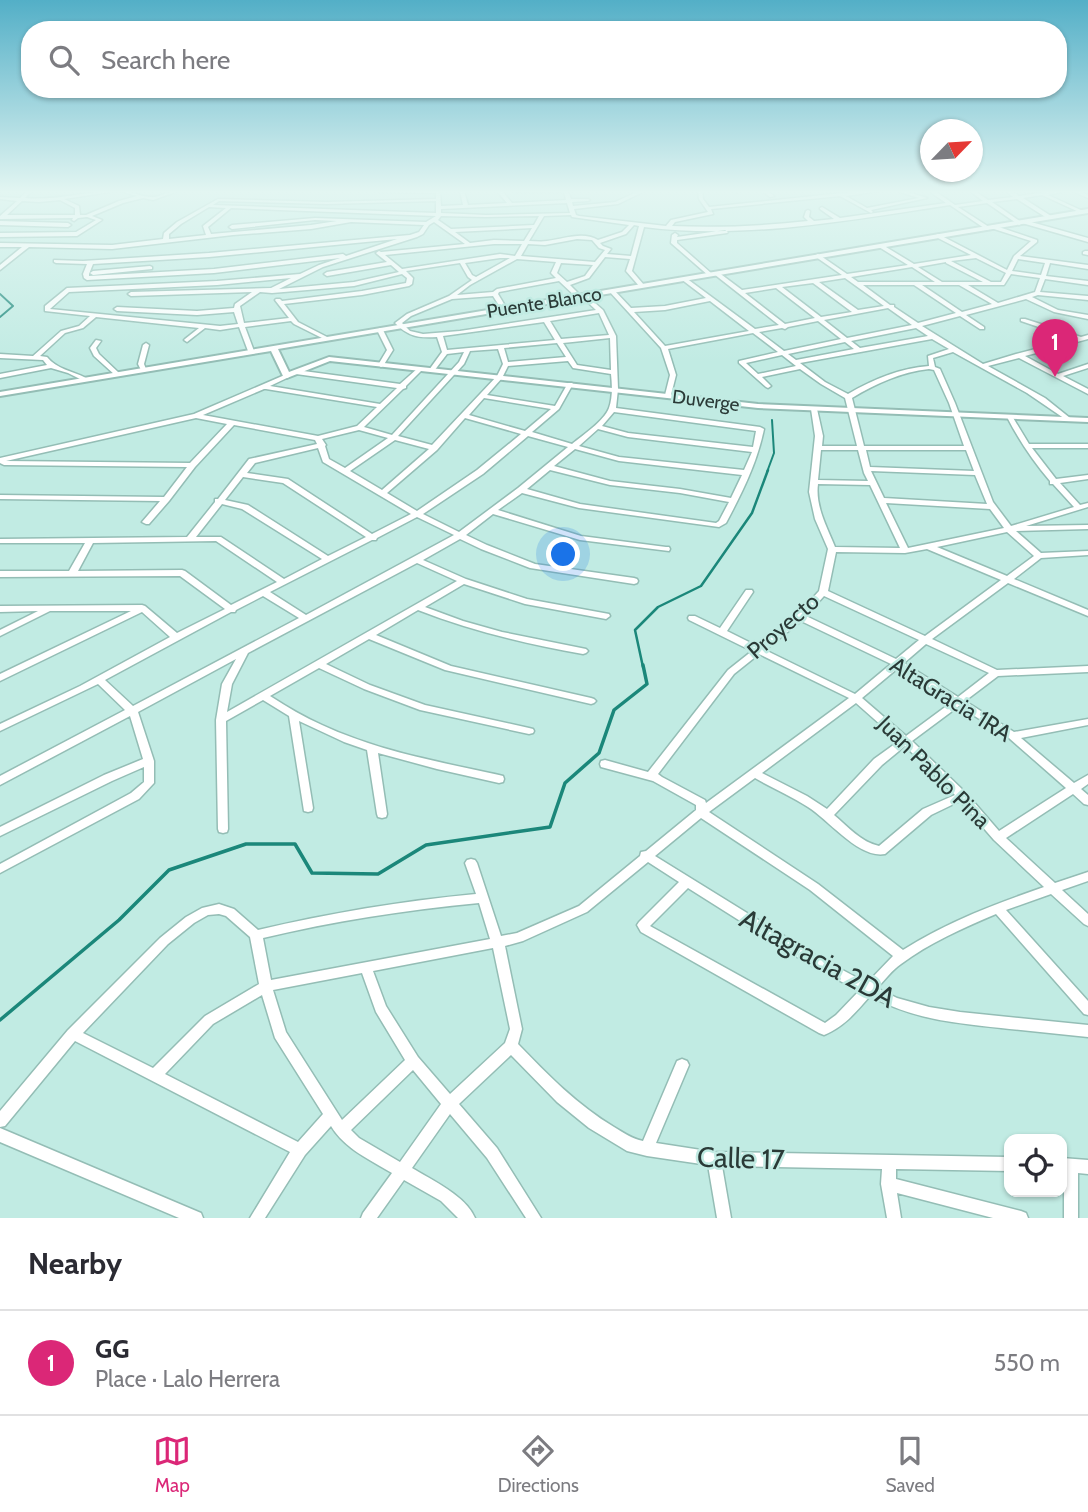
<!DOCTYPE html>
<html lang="en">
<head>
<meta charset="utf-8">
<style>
  body { margin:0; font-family:Cabin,sans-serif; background:#f7f7f7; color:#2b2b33 }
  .controls { position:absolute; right:21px; bottom:21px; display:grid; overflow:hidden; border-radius:14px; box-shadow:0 2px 5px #0004 }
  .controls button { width:63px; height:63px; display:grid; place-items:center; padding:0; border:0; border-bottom:2px solid #e1e1e2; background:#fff; color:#2b2b33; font:35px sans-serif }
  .compass { position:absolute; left:920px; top:119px; width:63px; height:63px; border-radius:50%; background:#fff; box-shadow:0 2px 5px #0004; rotate:65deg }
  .you { position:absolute; left:564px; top:555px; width:24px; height:24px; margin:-18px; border:5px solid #fff; border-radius:50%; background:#1a73e8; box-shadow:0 0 0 10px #1a73e833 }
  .badge { display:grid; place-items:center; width:46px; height:46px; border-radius:50%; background:#db2777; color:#fff; font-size:23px; font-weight:700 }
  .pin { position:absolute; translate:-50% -58px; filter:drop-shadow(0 2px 4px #0008) }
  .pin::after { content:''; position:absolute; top:37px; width:24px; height:21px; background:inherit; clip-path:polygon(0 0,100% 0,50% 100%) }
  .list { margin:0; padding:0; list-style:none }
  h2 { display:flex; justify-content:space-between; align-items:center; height:91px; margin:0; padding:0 28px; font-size:30px }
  h2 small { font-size:23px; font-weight:400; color:#7c7c81 }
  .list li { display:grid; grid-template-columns:46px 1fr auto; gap:21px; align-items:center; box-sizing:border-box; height:105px; padding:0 28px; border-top:2px solid #e1e1e2 }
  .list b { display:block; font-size:26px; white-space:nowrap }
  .list p { margin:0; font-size:23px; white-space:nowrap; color:#7c7c81 }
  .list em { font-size:23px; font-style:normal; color:#7c7c81 }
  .icon { flex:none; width:38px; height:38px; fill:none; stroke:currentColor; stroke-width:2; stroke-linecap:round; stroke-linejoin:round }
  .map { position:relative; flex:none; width:1088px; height:1218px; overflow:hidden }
  .search { position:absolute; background:#fff; box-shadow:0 2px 5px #0004; left:21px; right:21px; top:21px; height:77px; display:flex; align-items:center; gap:18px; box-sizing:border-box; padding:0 24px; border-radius:28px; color:#7c7c81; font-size:26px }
  .sheet { height:196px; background:#fff }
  nav { display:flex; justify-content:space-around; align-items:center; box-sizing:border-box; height:98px; border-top:2px solid #e1e1e2; background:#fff; font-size:19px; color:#7c7c81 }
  nav a { display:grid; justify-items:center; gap:4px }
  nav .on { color:#db2777 }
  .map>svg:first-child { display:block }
</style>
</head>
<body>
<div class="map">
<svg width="1088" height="1218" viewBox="0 0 1088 1218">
  <rect width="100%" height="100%" fill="#c1ebe3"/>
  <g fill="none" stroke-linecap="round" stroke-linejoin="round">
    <!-- stream-far2 -->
    <path stroke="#1b877a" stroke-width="2" d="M0,294L13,306L0,317
      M767,472L774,453L772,420"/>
    <!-- stream-far1 -->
    <path stroke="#1b877a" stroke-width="2.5" d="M643,667L635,630L658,607L701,586L752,513L768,470"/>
    <!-- stream -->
    <path stroke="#1b877a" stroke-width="3.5" d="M0,1020L119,920L169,870L246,844H295L312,873L378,874L426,845L550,827L565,783L599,753L614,710L647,684L643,665"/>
    <defs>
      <path id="minor" d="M27,191H32L25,198C55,201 86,191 116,191L64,199L79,206L80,215H86L119,201L137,196L120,191C131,191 144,198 155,197C163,195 169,191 178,191L153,200L143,198L123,203L92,216L102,220L77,236L0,237V233L76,232L96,220L87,217L78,218L74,221L72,220L73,218L0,219V216L17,201L0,199V197L20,198ZM60,200L75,208V215H7L22,201L39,202Z
        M377,191H440L441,206L463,205L460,191H464L468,205L507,203L497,191H502L512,203L566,200L564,192H515L513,191H568L571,199H588L590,200L588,201L572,202L573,206L615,202L639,191H645L618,204L574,209L576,215L579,216L666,226L671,220L708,212L699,199L698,191H702L703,199L709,207L861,191H879L846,196L867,208L919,198L897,191H905L927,198L871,210L873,212L871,213L840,196L711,209L713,214L675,222L672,226C717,228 763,226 808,221L804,217L806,211L808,210L810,211L809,217L814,221L834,219L820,209V208L822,207L840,218L946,203L929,191H935L955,205L983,201L970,191H975L988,200L1013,197L1006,191H1012L1019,196L1052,191H1066L1048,195L1085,212L1081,213L1042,195L1023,198L1051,216V218H1047L1017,199L992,202L1021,222V224L1019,225L987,203L958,207L989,227V229L987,230L950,205C850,220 745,240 644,227L632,271L644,285V287H640L626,271L630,259L605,257L589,278L570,285L580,295V297H576L559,281L499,292L498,294L507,309L504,311L502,310L493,296L452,299L411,316L402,323L410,331L423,334L460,331L596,310L581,296L586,295L603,310L616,336L618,389L616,408L760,427L764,429C757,463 742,493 726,523L719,527L579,508L522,493L498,510L581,536L666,547H669L670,549L669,551L580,540L493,514L466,535L487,545L535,564L634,578L637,579L638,581L637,583L634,584L530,568L481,549L460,539L423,560L466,579L527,599L609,614L610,616L606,619L525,604L464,584L425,607L463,621L502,632L586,649L588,651L586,653L583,654C526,644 472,631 418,610L376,635L451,666L591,698L594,699L596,701L594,703L591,704L445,670L369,639L326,664L370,685L425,705L529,728L533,729L534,731L533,733L529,734L420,710L364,689L319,668L270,696C287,707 304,717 322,725C378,751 439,762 499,775L503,776L504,779L503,782L499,783L437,769L378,753L387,814L386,817L382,818L378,817L377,814L367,750L344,742L299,721L313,808L312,811L308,812L304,811L289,716L263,700L226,721L228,829L227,832L223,833L219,832L218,829L216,720L222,684L236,659L138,712L154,761V783L139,799L0,873V864L131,793L144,782V767L112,781L0,836V827L104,775L143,759L130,716L0,785V776L125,710L98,684L0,731V724L80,686L170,637L142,612L0,681V674L131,611H50L0,636V630L38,611L0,612V606L142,605L145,606L177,633L225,609L180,576L0,577V571H69L85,543H0V539L187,537L215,502V499H218L249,459L317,444L315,440L234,425L195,467L169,501L149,524H146L142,522L160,501L0,499V495L164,497L187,467L4,465L0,463V458L194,414L287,374L289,375V377L270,386L380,404L397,388L296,374L293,372L296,370L400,384L418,368H422V370L406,386V388L403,389L364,427L392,435L459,362L464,352L447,354L434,371H430L429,370L442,352L437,337C418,338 409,337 395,323L407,314L449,296L472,280L468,277L460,263L406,271L413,278L412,284L409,286L362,295L284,304L298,322L329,338L324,339L294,324L291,321L245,327L254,351L251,353L248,351L239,327L220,330L205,328L187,342L184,340L185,339L199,328L96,317L83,328L65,333L40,356L47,357C56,369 73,371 86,378V380H82L68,373L51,368L0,378V374L47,365L43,360L0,358V354L33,356L61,331L79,326L90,316L45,311V306L67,288L217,281L300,274L319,265L340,258L214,273L87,280L84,278L83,274L87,264L56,263L54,262V260L83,261L209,253L410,235L419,232L424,225L351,222L311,229L233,235L112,249L29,247L0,270V265L22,247H0V243L112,245L163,239L164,233L177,222L218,199L327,202L436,199V193L379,192ZM219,201L327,204L436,201V213L213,205ZM567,203L570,213L486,215L441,213V209ZM209,207L226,208L203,226L206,235L169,239V234L181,224ZM231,208L436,216L426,222L315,218L232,225L229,227L232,229L315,220L337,221L311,225L211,234L208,227ZM571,215L572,217L629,225L622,232L598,240C583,231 564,239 547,241C541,242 535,241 529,241L544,216ZM441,216L486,217L539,216L534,225L451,229L438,220ZM434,222L465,244L381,252L379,251L376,253L377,254L387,262L327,272L324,274L327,276L391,265L399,272L354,282L279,289L323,267L417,237L423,234L429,225ZM634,225L639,226L631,256L607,254L611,249L603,246L600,243L626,234ZM532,228L524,241L494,240L470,243L455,232ZM397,239L346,256L343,254L214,269L89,276V274L93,264L209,257ZM577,239L592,240L599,248L605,250L595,262L521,256L528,244L545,245ZM494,244H522L515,256L500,254L402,269L385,255ZM500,258H510L476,277L472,275L465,263ZM517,259L556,262L551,273L556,278L497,289L493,292L457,295L470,285ZM561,263L593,265L585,276L567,282L557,273ZM402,274L407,278L406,283L362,291L282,301L280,299H276L275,300L289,318L244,323L240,306L260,292L272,293L354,286ZM291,278L271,288L131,292L128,294L131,296L252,292L235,304L234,308L197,311L117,307L114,309L117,311L197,315L234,312L238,324L220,326L50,309L69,292L217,285ZM599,313L609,335L561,339L550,321ZM544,322L555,340L447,350L443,336ZM610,338L611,370L577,365L563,343ZM557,343L566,357L508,362L504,348ZM498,349L503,364L497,376L432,445L398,436L464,364L470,351ZM568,361L573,368L611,374C612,384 613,397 609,408C604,421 583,435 572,444L532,432L559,409L573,384L572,383H568L555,406L487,395L502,378L508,366ZM264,389H266L377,407L357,426L318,436L203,415ZM484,398L551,409L525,431L469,415ZM614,412L756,431L753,447L628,433L602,426ZM196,418L227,424L190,463L6,461ZM465,418L521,434L477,470L417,511L387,493L437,450ZM598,429L628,437L752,452L744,470L619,457L579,446ZM359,430L388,438L345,468L329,459L325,446L326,445L322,439ZM528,436L568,447L518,488L459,532L423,514L483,474ZM395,440L429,449L382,490L350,471ZM318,448L323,462L411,514L372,534L288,479L247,473L255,463ZM575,449L619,461L742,475L731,498L680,489L610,481L554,466ZM550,470L610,485L680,493L729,502L719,521L716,523L580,504L527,489ZM243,477L283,483L366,537L328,556L248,505L225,500ZM222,504L242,509L322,559L284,579L221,537H196ZM417,517L454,535L306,615L270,592L372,540H376L377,538ZM216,541L277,582L231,605L185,571L182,570L78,571L93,543ZM417,563L457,581L227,712L232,684L248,653ZM263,596L299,618L133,706L105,680L231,612H235L236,610Z
        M735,191H739V192L737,193Z
        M763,191H768L774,196L770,197Z
        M1072,191H1079L1088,195V198Z
        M1024,220L1088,238V242L1022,223L1021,222Z
        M0,221L68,223L71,225L68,227L0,225Z
        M993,225L1037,240V242L1020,256L1088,265V269L1050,263L1046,276L1088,281V285L1045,279L1040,292L1088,296V300L1038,295L1032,297L1058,310L1088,315V319L1054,312L1026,299L966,315L984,327V329H980L960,316L922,326L983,364L1016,354L1074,339L1021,321V319H1025L1081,337L1088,335V339L1025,356L1058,374L1088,364V368L1063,376L1088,389V394L1019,358L988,366L1045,398L1070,418L1071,419L1068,421L1027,393L953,352L933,358L935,367L940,369L955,403L993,502L1011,526L1074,507L1053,484H1050V481C1033,461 1019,440 1007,417L1008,416H1012L1029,444H1088V448H1032L1056,479L1088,475V479L1060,483L1080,505L1088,503V507L1026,526L1088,525V529L1016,531L1041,553L1088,551V555L1041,558L1014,579L1088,610V616L1008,583L932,639L997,670L1088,666V672L998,676L965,701L1014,732L1088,719V725L1021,738L1074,783L1088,775V784L1081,789L1088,795V805L1084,804L1073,794L1006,838L1055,883L1088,872V881L1062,890L1088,914V926L1084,924L1051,894L1006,910L1088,1001V1015L1084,1014L996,914C963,928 929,943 901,964C892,970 885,980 877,988L897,998L929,1007L960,1012L1088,1025V1037C1059,1034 1030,1031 1001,1028C953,1023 913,1019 870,996C856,1012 844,1027 824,1035L819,1033L641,932L637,925L639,922L679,882L648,862L587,912L523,941L505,946L522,1029L518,1044C548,1075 577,1105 614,1127C624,1133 632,1139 643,1141L677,1061L682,1059L687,1061L689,1065L656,1143L714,1152L1009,1157V1171L896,1169V1179L1021,1211L1026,1213L1028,1218H993L897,1193L901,1218H887L881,1184L882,1169L722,1166L731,1218H717L708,1165L647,1156L627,1151L589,1128L557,1102L511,1055L459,1104L497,1148L541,1218H526L487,1158L450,1114L412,1168C432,1180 466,1196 475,1218H458L441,1201L404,1180L377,1218H361L363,1213L392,1173C369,1159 345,1149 331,1126L305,1155L265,1218H250L290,1152L75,1041L5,1126L0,1127V1111L68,1030L160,938L186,917L202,908L219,904L234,909L258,930C330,913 402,901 476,894L465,863L467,860L471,859L475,860L477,863L501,936L517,933L579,906L640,856L641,852L646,851L696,810V805L653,781L601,767L600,764L601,761L605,760L648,772L728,670L752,651L689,620L688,618L689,616H695L720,628L746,590H752L753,592L727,631L757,646L797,615L819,591L828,549L815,519L809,492L815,436L811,409L812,408L814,407L817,409L823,436L822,446H857L845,398L821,384L800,369L762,377L771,386L768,388L766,387L739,363V361L778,352L753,333L668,349L676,375L671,395L670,396H666L665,395L670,375L661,348L609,291L614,290L631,308L665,306L706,298L681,279L686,278L755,329L779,325L714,274V272H718L742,290L842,275L816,257V255L818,254L847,274L908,265L879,247L878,246L881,244L914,264L971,255L936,237V235L938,234L1007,270L1014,256L1031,241L991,228V226ZM976,258L1006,273L1001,282H991L951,261ZM1018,259L1045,263L1041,275L1012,271ZM946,262V263L983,282H942L918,267ZM912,267L935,282H858L851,277ZM1011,274L1040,278L1035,292L998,303L968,285H1004ZM845,278L884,306L858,310L819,282ZM813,283L852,312L821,317L782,287ZM863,285H914L956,313L918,323L894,307V305H890ZM922,285H959L992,304L962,312ZM776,288L815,318L785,324L745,293ZM710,301L749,331L665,346L634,312L665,310ZM888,308L912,325L847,338L824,320ZM818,321L841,339L784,351L759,332L782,328L785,329L788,327ZM916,328L928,336L860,348L851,341ZM932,339L949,349L928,356L929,366C900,368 872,380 848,394L825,382L800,363ZM845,342L854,349L796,360L788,354ZM782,355L796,366L758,374L746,363ZM929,369L934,370L949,403L964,446H864L852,398C875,384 901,372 929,369ZM821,450H858L864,473L868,481L818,480ZM866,450H966L974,471L870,467ZM871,471L975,475L987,504L884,498ZM818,484L870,485L900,548L835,547C827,527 815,506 818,484ZM886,503L990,509L1004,528L908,548ZM1007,532L1034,556L1007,576L937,547ZM927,549L1001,580L925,636L828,591L836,552L905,553ZM824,596L919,640L896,659L806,616ZM801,621L891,664L855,694L765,650ZM926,644L989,673L958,697L904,663ZM759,654L849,698L706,803L705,800L662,777L658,774L734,674ZM898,668L952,702L906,736L862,698ZM856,703L899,741L874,759L827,809L807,796L762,773ZM959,706L1009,738L1066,788L999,831L966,793L912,741ZM905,746L955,795L923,809L879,846C861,842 848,827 834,815L882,765ZM755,778C772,788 791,796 808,807C829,820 859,859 885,854L931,815L960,801L994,840L1044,887C995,904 947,922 903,950L818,884L709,812ZM701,818L810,890L893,956L867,983L818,957L655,856ZM688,888L810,965L859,991L836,1015L825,1023L650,926ZM479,903L490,939L271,980L263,938C334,921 406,910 479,903ZM219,914L226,916L250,937L259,984L205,1016L153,1068L83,1033L168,944L194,923L208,915ZM493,948L510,1029L505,1043L450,1094L418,1057L386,1006L373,971ZM362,973L376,1012L405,1060L342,1120L286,1032L273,990ZM262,995L275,1038L323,1114L298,1142L165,1074L213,1024ZM413,1070L441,1104L400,1162L359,1138L351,1130Z
        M725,230L728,232L727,233L677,240V243L711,273L712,274L709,276L671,243L672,235L675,233L678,235L677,237Z
        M1085,251H1088V255L1083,254V252Z
        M150,266L152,267V269L93,275L90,273L93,271Z
        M380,328L383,330L393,350L383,366L381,367L378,365L387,350L377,330Z
        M96,340L101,341L96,348L99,354L119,373V375H115L94,356L90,348Z
        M146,343L149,345L144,364L146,369L143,371L141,370L138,364L143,345Z
        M0,1128L201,1213L203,1218H179L0,1142Z
        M1062,1158L1088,1160V1174L1078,1173V1218H1064V1172H1062Z"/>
      <path id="tertiary" d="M1088,209V213L278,349L289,372L329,357L758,404L1088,418V422L758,408L330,361L287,378L283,376L271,351L0,396V392Z"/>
    </defs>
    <!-- minor casing -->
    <use href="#minor" stroke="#94bdb5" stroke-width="3"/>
    <!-- tertiary casing -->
    <use href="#tertiary" stroke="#94bdb5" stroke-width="4"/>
    <!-- minor -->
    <use href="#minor" fill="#fff" fill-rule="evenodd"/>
    <!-- tertiary -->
    <use href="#tertiary" fill="#fff" fill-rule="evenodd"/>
  </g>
  <!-- sky -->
  <linearGradient id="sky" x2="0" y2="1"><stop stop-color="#53afc7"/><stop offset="0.53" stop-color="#e3f6f2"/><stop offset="1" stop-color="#e3f6f2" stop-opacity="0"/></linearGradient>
  <rect width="1088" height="362" fill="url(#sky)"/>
  <g text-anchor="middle" stroke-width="5" stroke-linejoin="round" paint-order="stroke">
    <!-- far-street labels -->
    <g font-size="19" fill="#2a3a37" stroke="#c1ebe3">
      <text transform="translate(544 302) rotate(-9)" y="7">Puente Blanco</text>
      <text transform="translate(706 400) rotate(7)" y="7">Duverge</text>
    </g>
    <!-- street labels -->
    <g font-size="23" fill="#2a3a37" stroke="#c1ebe3">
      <text transform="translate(783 626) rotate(-41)" y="8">Proyecto</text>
      <text transform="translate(951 699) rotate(32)" y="8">AltaGracia 1RA</text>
      <text transform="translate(934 772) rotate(45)" y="8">Juan Pablo Pina</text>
    </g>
    <!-- near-street labels -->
    <g font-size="28" fill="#2a3a37" stroke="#c1ebe3">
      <text transform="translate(818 958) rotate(29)" y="10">Altagracia 2DA</text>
      <text transform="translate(741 1158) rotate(2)" y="10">Calle 17</text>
    </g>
  </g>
</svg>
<div class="controls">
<button><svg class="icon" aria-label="locate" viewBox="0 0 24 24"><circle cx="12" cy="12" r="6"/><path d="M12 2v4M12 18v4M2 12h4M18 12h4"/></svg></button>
</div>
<svg class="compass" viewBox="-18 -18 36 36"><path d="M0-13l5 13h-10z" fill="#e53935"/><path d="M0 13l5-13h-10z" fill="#7c7c81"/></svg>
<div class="you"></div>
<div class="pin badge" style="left:1055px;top:377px">1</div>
<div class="search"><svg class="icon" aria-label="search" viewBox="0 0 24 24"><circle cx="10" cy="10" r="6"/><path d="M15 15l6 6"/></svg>Search here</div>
</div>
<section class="sheet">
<h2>Nearby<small></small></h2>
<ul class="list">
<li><span class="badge">1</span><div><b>GG</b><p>Place · Lalo Herrera</p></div><em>550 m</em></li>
</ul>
</section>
<nav>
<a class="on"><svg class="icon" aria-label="map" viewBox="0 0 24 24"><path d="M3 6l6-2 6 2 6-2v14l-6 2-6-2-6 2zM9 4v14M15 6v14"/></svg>Map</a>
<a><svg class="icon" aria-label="directions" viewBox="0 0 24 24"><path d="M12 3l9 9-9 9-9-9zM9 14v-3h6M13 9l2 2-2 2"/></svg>Directions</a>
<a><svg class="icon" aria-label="saved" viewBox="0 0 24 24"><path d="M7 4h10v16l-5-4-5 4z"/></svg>Saved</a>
</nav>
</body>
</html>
